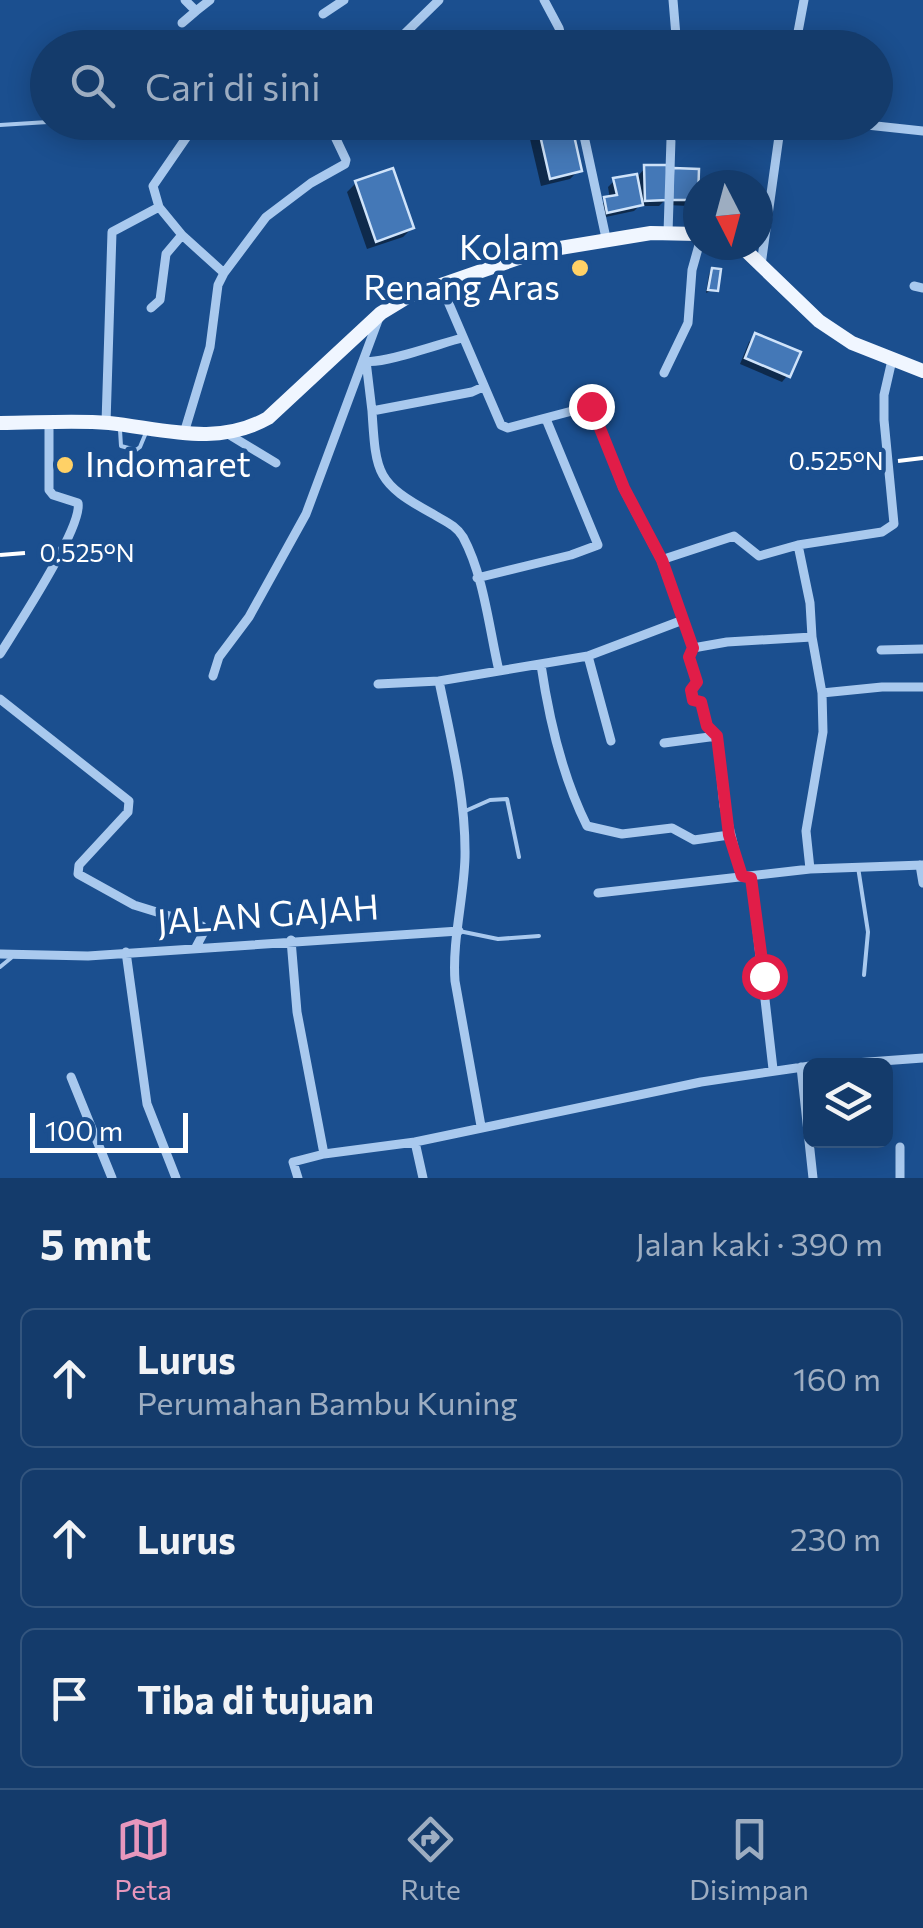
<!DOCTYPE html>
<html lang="id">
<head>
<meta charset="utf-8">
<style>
  body { margin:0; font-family:Commissioner,sans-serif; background:#1d4271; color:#f1f3f6 }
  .controls { position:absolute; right:30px; bottom:30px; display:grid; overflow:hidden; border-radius:15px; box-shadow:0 5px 25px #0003 }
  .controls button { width:90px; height:90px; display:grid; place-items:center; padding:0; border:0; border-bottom:2px solid #33557e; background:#143b6b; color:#f1f3f6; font:50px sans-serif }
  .compass { position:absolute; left:683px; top:170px; width:90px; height:90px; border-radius:50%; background:#143b6b; box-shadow:0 5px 25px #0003; rotate:174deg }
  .scale { position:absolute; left:30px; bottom:25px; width:158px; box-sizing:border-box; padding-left:10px; border:5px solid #fff; border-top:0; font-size:28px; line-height:35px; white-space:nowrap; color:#fff; -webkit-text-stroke:8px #1b4f8f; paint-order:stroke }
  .stop { position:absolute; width:30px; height:30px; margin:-22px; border:8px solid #e11d48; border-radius:50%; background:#fff }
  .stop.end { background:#e11d48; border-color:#fff; box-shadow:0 2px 10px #0008 }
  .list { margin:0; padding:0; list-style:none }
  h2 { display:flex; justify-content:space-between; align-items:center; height:130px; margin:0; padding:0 40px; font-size:42px }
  h2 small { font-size:32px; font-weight:400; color:#9dadc1 }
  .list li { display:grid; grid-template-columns:65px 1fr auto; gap:30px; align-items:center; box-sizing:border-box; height:140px; margin:0 20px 20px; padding:0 20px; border:2px solid #33557e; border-radius:15px }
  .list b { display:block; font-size:38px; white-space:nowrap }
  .list p { margin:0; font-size:32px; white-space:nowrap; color:#9dadc1 }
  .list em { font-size:32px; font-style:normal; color:#9dadc1 }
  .icon { flex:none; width:55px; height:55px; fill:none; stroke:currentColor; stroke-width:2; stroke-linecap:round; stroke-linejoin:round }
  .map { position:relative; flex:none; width:923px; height:1178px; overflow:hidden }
  .search { position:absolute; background:#143b6b; box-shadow:0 5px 25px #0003; left:30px; right:30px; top:30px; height:110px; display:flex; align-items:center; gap:25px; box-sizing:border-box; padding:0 35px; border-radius:55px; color:#9dadc1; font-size:38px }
  .sheet { height:610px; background:#143b6b }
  nav { display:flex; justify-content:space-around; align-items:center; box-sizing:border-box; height:140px; border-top:2px solid #33557e; background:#143b6b; font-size:28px; color:#9dadc1 }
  nav a { display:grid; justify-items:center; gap:5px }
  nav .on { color:#e797bd }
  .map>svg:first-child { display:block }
</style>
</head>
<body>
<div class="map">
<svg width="923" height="1178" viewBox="0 0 923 1178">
  <rect width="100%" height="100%" fill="#1b4f8f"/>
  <!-- shadow -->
  <path fill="#0007" d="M526,122H568L579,170L570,179L541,186Z
    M645,168L695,199L689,206L667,205V198L659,206H639L634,211L601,218L598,206L610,199L608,187L614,181L638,176Z
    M356,183L412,228L403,237L367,249L347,192Z
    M712,270L715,289L706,293L709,274Z
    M755,336L788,375L782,382L740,364L749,342Z"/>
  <!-- building -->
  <path fill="#4478b7" stroke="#cfe3fa" stroke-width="2.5" d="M537,122H571L582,171L550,179Z
    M644,165H667L668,200L645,201Z
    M393,168L414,228L376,242L355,181Z
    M673,168L699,169L698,200H672Z
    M637,174L643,205L607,213L604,197L617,195L613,178Z
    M712,268L721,269L718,291L708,290Z
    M755,333L801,352L790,377L745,358Z"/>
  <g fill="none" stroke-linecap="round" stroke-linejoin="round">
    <!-- lane -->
    <path stroke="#a9c9ee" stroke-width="4" d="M0,125L48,122
      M120,430L121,446L136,450L140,447L145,435
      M693,648L689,657L697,683L691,690L693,699L701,702L707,726L715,734
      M463,812L490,800L507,799L519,857
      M858,867L868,932L864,975
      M459,931L498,939L539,936
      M0,967L11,958"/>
    <!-- street -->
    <path stroke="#a9c9ee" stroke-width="9" d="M185,0L196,11L210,0
      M544,0L559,28L564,48
      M673,0L677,48
      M323,14L344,0
      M182,23L196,11
      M390,48L439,0
      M795,48L804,0
      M250,122L272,132L290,122
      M581,122L606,238
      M839,122L923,131
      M668,233L671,139L679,122
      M182,235L224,273
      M761,265L781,122
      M440,283L501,425L508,428L591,406L623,488L661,560L693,648L727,642L812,637
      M914,286L923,288
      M151,308L160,300L166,254L182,235L159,207L153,186L197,122
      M462,338C442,343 381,365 366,361L372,411L472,392L483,387
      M664,373L688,323L692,270L699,245
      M372,411C376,474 376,483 433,514C444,521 456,525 463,537C484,576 489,628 499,671
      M106,423L112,232L159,207
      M184,433L210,347L218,285L224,273L266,217L311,183L345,164L346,160L328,122
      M228,434L276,463
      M798,545L810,603L812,637L822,693L823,732L806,831L810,869
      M661,560L734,536L759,556L798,545L882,532L894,524L884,420V395L892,360
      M477,578L571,555L598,545L546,419
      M881,650L923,649
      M0,654C16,628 83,527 78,503L53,495L49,490V422
      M588,656L611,741
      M541,665C549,719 562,776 587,826L622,834L672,828L694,840L729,835
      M213,676L219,657L249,617L306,514L380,315
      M439,681C451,739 466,798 465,857C464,898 452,940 455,981L481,1126
      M378,684L439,681L588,656L683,620
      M822,693L882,687H923
      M0,699L129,801L128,812L79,865L78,874L134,905L202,926L204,932L196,947
      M664,743L717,736L724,806L741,876
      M920,865L923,883
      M751,878L773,1069
      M598,893L810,869L923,865
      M291,940L297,1012L324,1154
      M126,952L147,1104L176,1178
      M0,954L88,956L459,931
      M814,1066L923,1058
      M801,1067L813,1178
      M71,1077L112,1178
      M415,1142L423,1178
      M298,1178L293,1162L324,1154L415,1142L701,1082L810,1066
      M900,1178V1147"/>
    <!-- primary -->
    <path stroke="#f0f6ff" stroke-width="14" d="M740,245L819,321L852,343L923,371
      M0,423C36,423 73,420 109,423C164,429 217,447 268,418L381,313L409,296L536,252L651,233L698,234"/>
  </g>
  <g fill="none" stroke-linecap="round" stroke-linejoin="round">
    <!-- route -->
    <path stroke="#e11d48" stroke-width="12" d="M591,406L624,488L662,560L693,648L689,657L697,682L691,690L693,700L701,702L707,726L717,736L729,835L742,876L751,878L764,976"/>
  </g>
  <!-- ticks -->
  <path fill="none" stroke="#fff" stroke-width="4" d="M898,461L923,458M0,555L25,553"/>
  <!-- markers -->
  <g fill="#ffd166" stroke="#1b4f8f" stroke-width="4">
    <circle cx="580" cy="268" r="10"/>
    <circle cx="65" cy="465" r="10"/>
  </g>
  <g text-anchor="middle" stroke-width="9" stroke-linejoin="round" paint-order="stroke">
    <!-- poi labels -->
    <g font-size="35" fill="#fff" stroke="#1b4f8f" text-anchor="end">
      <text x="560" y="260">Kolam<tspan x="560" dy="40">Renang Aras</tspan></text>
      <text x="85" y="477" text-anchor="start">Indomaret</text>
    </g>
    <!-- street labels -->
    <g font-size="35" fill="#fff" stroke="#1b4f8f">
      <text transform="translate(268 915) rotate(-4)" y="12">JALAN GAJAH</text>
    </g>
  </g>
  <g font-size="25" text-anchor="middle" fill="#fff" stroke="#1b4f8f" stroke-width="9" stroke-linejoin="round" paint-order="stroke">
    <text x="836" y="470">0.525°N</text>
    <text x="87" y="562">0.525°N</text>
  </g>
</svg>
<div class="controls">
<button><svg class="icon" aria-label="layers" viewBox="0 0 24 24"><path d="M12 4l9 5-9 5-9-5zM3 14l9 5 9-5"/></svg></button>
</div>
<svg class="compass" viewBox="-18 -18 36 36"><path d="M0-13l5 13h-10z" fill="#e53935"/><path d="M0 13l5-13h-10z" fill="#9dadc1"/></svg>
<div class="scale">100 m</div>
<div class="stop" style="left:764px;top:976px"></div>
<div class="stop end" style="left:591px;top:406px"></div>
<div class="search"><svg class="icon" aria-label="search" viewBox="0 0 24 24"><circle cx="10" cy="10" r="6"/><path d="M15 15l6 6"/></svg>Cari di sini</div>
</div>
<section class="sheet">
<h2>5 mnt<small>Jalan kaki · 390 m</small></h2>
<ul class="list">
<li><svg class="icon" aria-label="ahead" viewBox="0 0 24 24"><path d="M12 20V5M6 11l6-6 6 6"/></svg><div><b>Lurus</b><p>Perumahan Bambu Kuning</p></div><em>160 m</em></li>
<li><svg class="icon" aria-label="ahead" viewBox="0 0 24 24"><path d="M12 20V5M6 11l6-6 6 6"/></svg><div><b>Lurus</b></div><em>230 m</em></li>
<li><svg class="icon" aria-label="arrive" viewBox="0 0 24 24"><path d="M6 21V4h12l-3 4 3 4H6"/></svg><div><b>Tiba di tujuan</b></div></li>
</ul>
</section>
<nav>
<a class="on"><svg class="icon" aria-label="map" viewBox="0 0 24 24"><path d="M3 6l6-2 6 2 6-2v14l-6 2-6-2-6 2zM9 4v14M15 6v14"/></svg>Peta</a>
<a><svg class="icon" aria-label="directions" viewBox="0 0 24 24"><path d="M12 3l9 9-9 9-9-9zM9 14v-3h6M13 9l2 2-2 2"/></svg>Rute</a>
<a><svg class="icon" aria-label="saved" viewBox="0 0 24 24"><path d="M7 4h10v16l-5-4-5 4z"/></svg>Disimpan</a>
</nav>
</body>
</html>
